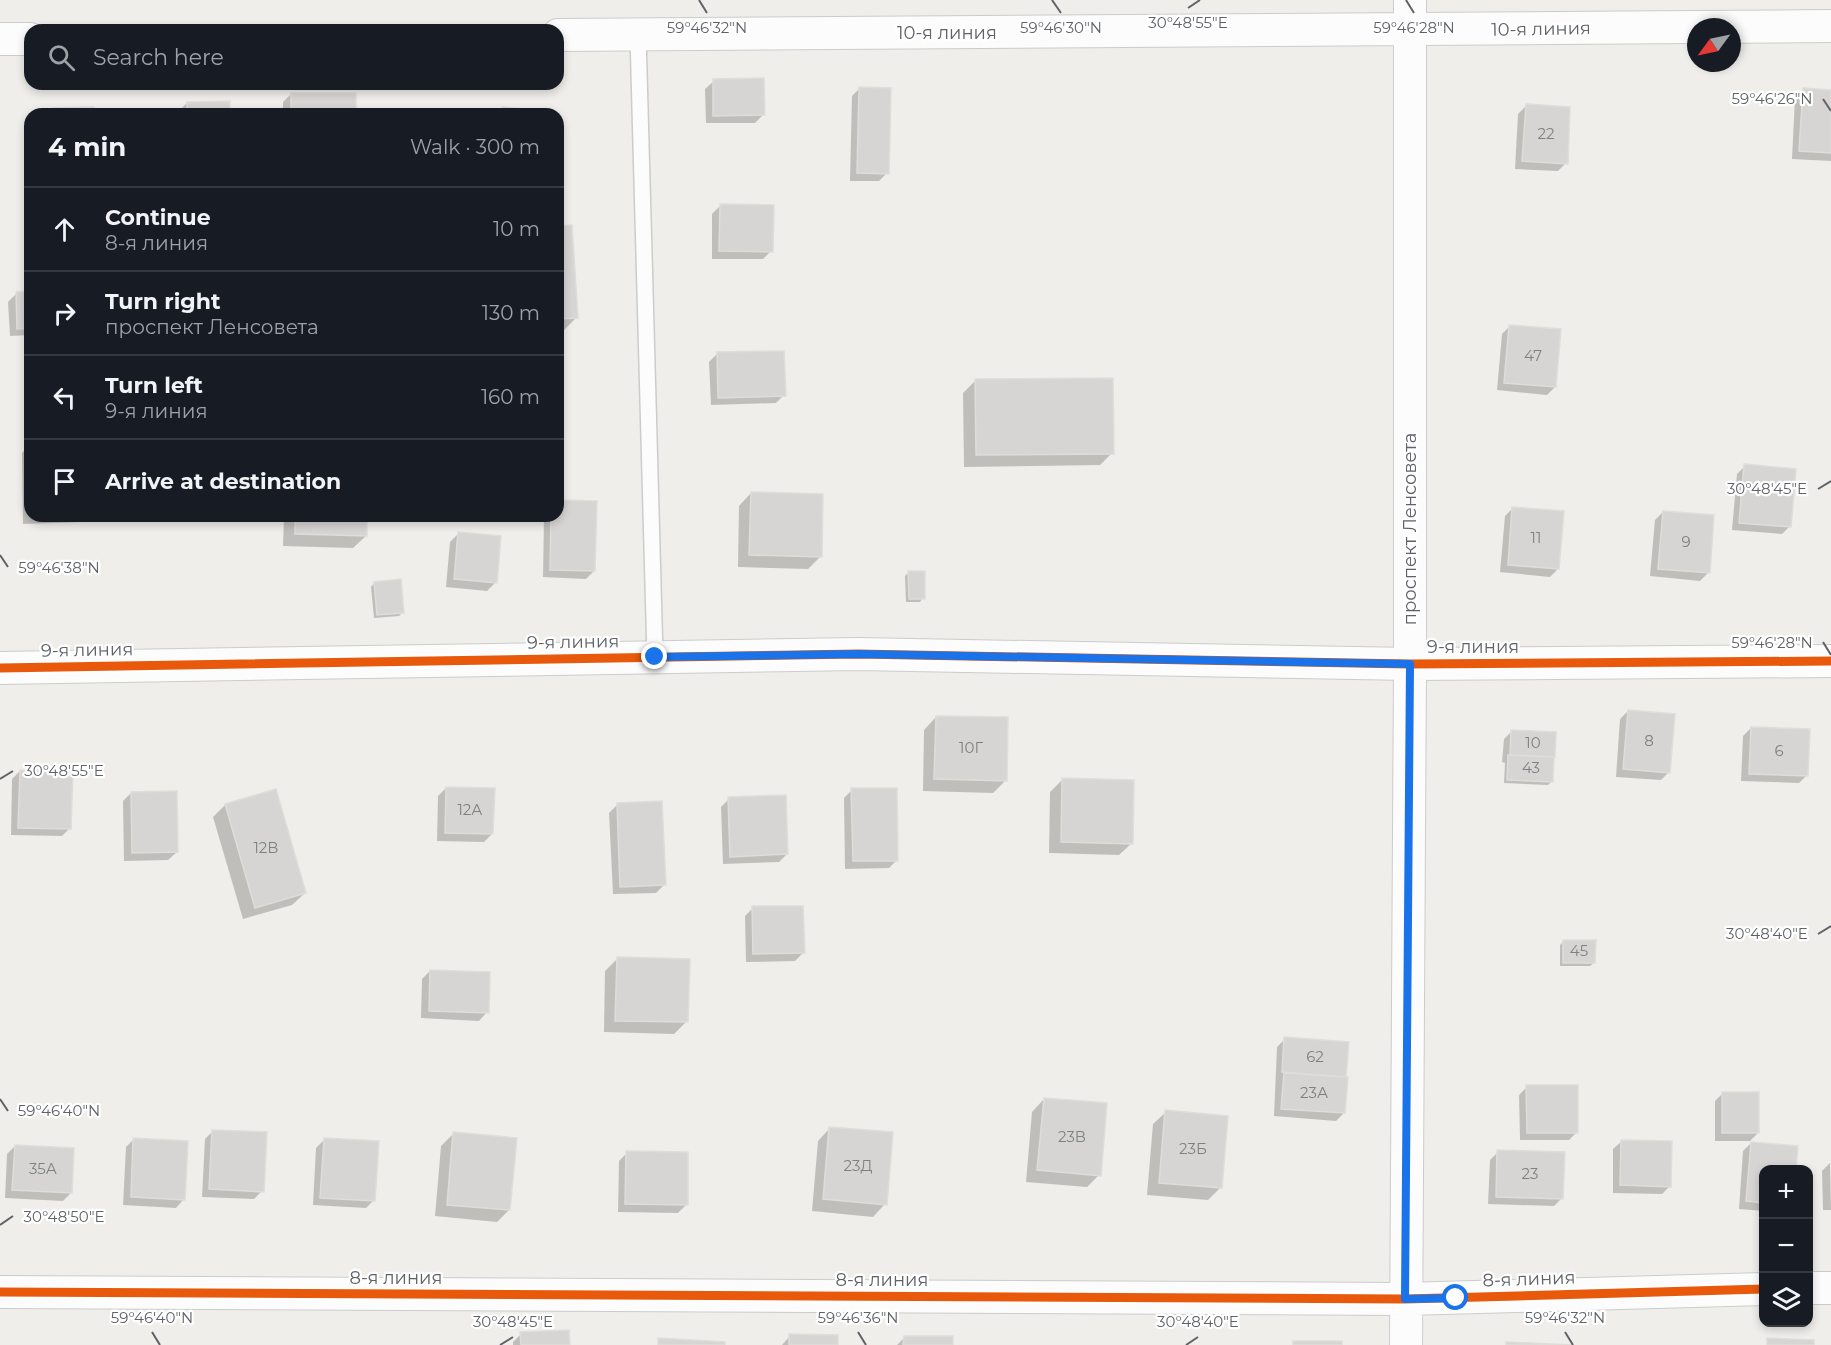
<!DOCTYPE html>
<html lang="en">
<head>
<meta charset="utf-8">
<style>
  body { margin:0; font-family:Montserrat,sans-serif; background:#242831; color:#f1f3f6 }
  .controls { position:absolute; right:18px; bottom:18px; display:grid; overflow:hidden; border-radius:12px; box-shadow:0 3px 9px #0003 }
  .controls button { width:54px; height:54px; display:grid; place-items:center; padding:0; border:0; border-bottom:2px solid #363941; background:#171b24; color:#f1f3f6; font:30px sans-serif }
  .compass { position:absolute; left:1687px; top:18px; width:54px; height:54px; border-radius:50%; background:#171b24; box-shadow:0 3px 9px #0003; rotate:237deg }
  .stop { position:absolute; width:18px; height:18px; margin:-14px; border:4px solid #1a73e8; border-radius:50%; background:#fff }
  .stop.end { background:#1a73e8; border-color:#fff; box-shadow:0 2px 6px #0008 }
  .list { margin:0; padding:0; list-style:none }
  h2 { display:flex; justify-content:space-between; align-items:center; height:78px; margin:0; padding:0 24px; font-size:26px }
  h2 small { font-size:20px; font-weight:400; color:#9ea1a6 }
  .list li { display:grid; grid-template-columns:39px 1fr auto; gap:18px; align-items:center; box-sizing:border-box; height:84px; padding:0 24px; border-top:2px solid #363941 }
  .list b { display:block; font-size:22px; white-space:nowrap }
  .list p { margin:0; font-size:20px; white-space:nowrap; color:#9ea1a6 }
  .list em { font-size:20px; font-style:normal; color:#9ea1a6 }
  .icon { flex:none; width:33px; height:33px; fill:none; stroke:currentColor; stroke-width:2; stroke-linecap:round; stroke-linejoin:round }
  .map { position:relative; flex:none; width:1831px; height:1345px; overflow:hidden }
  .search { position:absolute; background:#171b24; box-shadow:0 3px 9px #0003; left:24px; top:24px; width:540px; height:66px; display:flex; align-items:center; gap:15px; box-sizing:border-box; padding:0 21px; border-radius:18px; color:#9ea1a6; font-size:22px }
  .panel { position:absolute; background:#171b24; box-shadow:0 3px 9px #0003; left:24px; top:108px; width:540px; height:414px; border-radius:18px }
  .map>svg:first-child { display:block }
</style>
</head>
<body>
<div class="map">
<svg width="1831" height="1345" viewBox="0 0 1831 1345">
  <rect width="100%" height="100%" fill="#efeeea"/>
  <!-- shadow -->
  <path fill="#0003" d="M714,81L763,115L755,123H706L705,89Z
    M860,88L887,173L879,181H850L852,96Z
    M1803,90L1831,92V161L1792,159L1795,98Z
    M291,94L355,114H283V102Z
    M187,103L229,114H179V111Z
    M1526,106L1566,163L1558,171L1515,169L1518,114Z
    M720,206L771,251L763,259H712V214Z
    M558,228L576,318L564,330H558Z
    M30,293V335L10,336L8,302L16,294Z
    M1510,326L1555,387L1547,395L1497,390L1502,334Z
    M717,354L784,395L776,403L711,405L709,362Z
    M976,380L1112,453L1100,465L964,467L963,393Z
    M30,444V516H91L84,522L23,524L22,453Z
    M1745,466L1790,526L1782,534L1732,530L1737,474Z
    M751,493L820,557L808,569L738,567L739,506Z
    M558,501L594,571L586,579L543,577L544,516H558Z
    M1513,508L1558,569L1550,577L1500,572L1505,516Z
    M1663,512L1708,573L1700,581L1650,576L1655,520Z
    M284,516H366V536L353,548L283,546Z
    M458,534L495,583L487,591L446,587L450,542Z
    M909,572L923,598L920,602H906L905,576Z
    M374,583L403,612L399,616L374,618L371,587Z
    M1628,711L1669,772L1661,780L1616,777L1620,719Z
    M936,717L1005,781L993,793L923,791L924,730Z
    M1751,728L1807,775L1799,783L1741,781L1743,736Z
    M1512,731L1554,756L1552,781L1548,785L1504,783L1505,763L1502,762L1504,739Z
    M20,771L70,828L62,836L11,835L12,779Z
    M1062,780L1132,843L1119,855L1049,853L1050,792Z
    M446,788L492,834L484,842L437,841L438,796Z
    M852,790L897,860L889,868L845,869L844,798Z
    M131,793L177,852L168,860L124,861L123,801Z
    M729,799L787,854L779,862L723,864L721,807Z
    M225,805L305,893L292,905L243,919L213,817Z
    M617,805L664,885L656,893L613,894L609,813Z
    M753,908L803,953L795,961L746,962L745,916Z
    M1564,941L1594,963L1590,966H1560V945Z
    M617,959L686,1022L674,1034L604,1032L605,971Z
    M430,971L487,1012L479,1021L421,1018L422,979Z
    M1285,1039L1347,1044L1344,1113L1336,1121L1274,1116L1277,1047Z
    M1527,1087L1577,1132L1569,1140H1520L1519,1095Z
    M1723,1093L1758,1133L1750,1141H1715V1101Z
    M1044,1099L1099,1175L1087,1187L1026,1182L1032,1112Z
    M1166,1112L1221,1187L1208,1200L1147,1195L1153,1124Z
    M830,1128L885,1204L873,1217L812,1211L818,1141Z
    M213,1131L262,1191L254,1199L202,1197L205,1139Z
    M454,1133L509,1210L497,1222L435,1216L441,1146Z
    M134,1139L184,1199L176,1208L123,1205L126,1147Z
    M324,1140L374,1200L366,1208L313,1205L316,1148Z
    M1622,1141L1670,1186L1662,1194L1613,1193V1149Z
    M1751,1143L1764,1170V1211L1739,1209L1743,1151Z
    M15,1146L71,1193L63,1201L5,1198L7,1154Z
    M1498,1152L1562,1198L1554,1206L1488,1204L1490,1160Z
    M627,1153L686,1205L678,1213L618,1212L619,1161Z
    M1830,1163L1831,1210H1823L1822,1171Z
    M521,1334L569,1345H513V1342Z
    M790,1336L836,1345H782Z
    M904,1338L951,1345H897Z"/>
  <!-- building -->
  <path fill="#d6d5d3" stroke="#deddd9" stroke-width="1.5" d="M764,78L765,115L713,116V79Z
    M859,87L891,88L889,174L857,173Z
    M1803,88L1831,90V153L1799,151Z
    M291,93H356V114H291Z
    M230,101V114H187V102Z
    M1526,104L1570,107L1568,164L1522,161Z
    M94,107V114H53L52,108Z
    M502,107L545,111V114H501Z
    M720,204L774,205L773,252L719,251Z
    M572,225L578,318L558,319V226Z
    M30,291V328L17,329L16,292Z
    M1509,325L1561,329L1556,387L1504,383Z
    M784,351L786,396L718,398L717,352Z
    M1113,378L1114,454L976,455L975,379Z
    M1744,464L1796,469L1791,527L1739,523Z
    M751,492L823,494L822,557L749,555Z
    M558,500L597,501L595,571L550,570L551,516H558Z
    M1512,507L1564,511L1559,569L1508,565Z
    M1663,511L1714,515L1710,573L1658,569Z
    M295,516H367V536L295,534Z
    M458,532L501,536L497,583L454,579Z
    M908,571H925V599H909Z
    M401,579L404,613L377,615L374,582Z
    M1628,710L1675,714L1670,773L1623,769Z
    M936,716L1008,717L1007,781L934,779Z
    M1751,727L1810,729L1808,776L1749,774Z
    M1511,730L1556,732L1555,757L1510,755Z
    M1508,755L1554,757L1553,782L1507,780Z
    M20,770L73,771L71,829L18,828Z
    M1062,778L1134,780L1133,844L1061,842Z
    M446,787L495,788L493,834L445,833Z
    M851,788H897L898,861H853Z
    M276,789L306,893L255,908L225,804Z
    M177,791L178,852L132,853L131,792Z
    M786,795L788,854L730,857L728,797Z
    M662,801L666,885L620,887L617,803Z
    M752,906H803L805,953L753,954Z
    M1563,940H1596L1595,963H1563Z
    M617,957L690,959L688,1022L615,1021Z
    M430,970L490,972L489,1013L429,1011Z
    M1284,1037L1349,1042L1346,1077L1282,1072Z
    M1284,1073L1348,1077L1345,1113L1281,1109Z
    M1526,1085H1578V1133H1527Z
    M1722,1092H1759V1133H1722Z
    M1044,1098L1107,1103L1101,1176L1037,1170Z
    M1165,1110L1228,1116L1222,1188L1159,1183Z
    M829,1127L893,1132L887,1205L823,1199Z
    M212,1130L267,1132L264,1192L209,1189Z
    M453,1132L517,1138L510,1210L447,1205Z
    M133,1138L188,1141L185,1200L131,1197Z
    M324,1138L379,1141L375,1201L320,1198Z
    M1621,1140L1672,1141L1671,1187L1620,1185Z
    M1751,1142L1798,1146L1796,1170H1764V1203L1746,1201Z
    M15,1145L74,1148L72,1193L12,1190Z
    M1497,1150L1565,1152L1563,1199L1496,1197Z
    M626,1151L688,1152V1205L625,1204Z
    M569,1330L570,1345H521L520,1332Z
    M789,1334L838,1335V1345H789Z
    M904,1336H953V1345H903Z
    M658,1338L725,1342V1345H658Z
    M1767,1338L1814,1340V1345H1767Z
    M1293,1341H1342V1345H1293Z
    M1506,1342L1573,1345H1506Z"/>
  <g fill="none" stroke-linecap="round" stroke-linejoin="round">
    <defs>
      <path id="service" d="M638,35L655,657"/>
      <path id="minor" d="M1700,27L1831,26
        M558,35L1696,27
        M0,39H30
        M0,668L858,654L1410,664L1831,661
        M1808,1288H1831
        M0,1292L1405,1299L1764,1289
        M1406,1345L1410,664V0"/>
    </defs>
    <!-- service casing -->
    <use href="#service" stroke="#cbcccc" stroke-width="18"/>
    <!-- minor casing -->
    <use href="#minor" stroke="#cbcccc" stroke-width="34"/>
    <!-- service -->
    <use href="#service" stroke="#fdfcfc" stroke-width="15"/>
    <!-- minor -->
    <use href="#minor" stroke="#fdfcfc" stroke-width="32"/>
    <defs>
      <path id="cycleway" d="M0,668L858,654L1410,664L1831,661
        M0,1292L1405,1299L1764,1289"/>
    </defs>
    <!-- cycleway casing -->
    <use href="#cycleway" stroke="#fff" stroke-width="13"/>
    <!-- cycleway -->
    <use href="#cycleway" stroke="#e8590c" stroke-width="9"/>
  </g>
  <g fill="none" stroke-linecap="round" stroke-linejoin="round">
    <!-- route -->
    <path stroke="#1a73e8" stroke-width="8" d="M655,657L858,654L1410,664L1405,1299L1456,1298"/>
  </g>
  <!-- ticks -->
  <path fill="none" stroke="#5f6368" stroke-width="2" d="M699,0L707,13M1052,0L1061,13M1406,0L1414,13M1188,8L1200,0M1823,99L1831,111M1818,489L1831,481M0,555L8,567M1823,642L1831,655M0,779L13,771M1818,934L1831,926M0,1099L8,1111M0,1225L13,1216M152,1332L160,1345M858,1332L866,1345M1565,1332L1573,1345M500,1345L513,1337M1186,1345L1198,1337"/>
  <g text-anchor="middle" stroke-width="4.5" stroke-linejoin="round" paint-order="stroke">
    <!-- number labels -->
    <g font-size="15" fill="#7e8184">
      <text x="1546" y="139">22</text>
      <text x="1533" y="361">47</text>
      <text x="1536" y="543">11</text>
      <text x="1686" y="547">9</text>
      <text x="1649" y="746">8</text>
      <text x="1533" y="748">10</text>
      <text x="971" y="753">10Г</text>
      <text x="1779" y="756">6</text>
      <text x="1531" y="773">43</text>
      <text x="470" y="815">12А</text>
      <text x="266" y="853">12В</text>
      <text x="1579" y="956">45</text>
      <text x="1315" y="1062">62</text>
      <text x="1314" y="1098">23А</text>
      <text x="1072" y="1142">23В</text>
      <text x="1193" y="1154">23Б</text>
      <text x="858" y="1171">23Д</text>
      <text x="43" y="1174">35А</text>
      <text x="1530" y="1179">23</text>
    </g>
    <!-- street labels -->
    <g font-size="18" fill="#5f6368" stroke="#fff">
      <text transform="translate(1541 29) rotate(-1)" y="6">10-я линия</text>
      <text x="947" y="39">10-я линия</text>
      <text transform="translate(1410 529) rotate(-90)" y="6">проспект Ленсовета</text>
      <text transform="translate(573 642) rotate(-1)" y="6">9-я линия</text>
      <text x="1473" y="653">9-я линия</text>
      <text transform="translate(87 650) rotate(-1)" y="6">9-я линия</text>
      <text x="396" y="1284">8-я линия</text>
      <text transform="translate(1529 1279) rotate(-2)" y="6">8-я линия</text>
      <text x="882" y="1286">8-я линия</text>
    </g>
  </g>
  <g font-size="15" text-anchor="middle" fill="#5f6368" stroke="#fff" stroke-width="4.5" stroke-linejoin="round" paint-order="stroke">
    <text x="1188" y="28">30°48'55"E</text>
    <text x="707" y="33">59°46'32"N</text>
    <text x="1061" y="33">59°46'30"N</text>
    <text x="1414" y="33">59°46'28"N</text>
    <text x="1772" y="104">59°46'26"N</text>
    <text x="1767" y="494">30°48'45"E</text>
    <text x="59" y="573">59°46'38"N</text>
    <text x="1772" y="648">59°46'28"N</text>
    <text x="64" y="776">30°48'55"E</text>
    <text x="1767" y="939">30°48'40"E</text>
    <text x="59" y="1116">59°46'40"N</text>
    <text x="64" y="1222">30°48'50"E</text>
    <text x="152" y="1323">59°46'40"N</text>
    <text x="858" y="1323">59°46'36"N</text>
    <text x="1565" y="1323">59°46'32"N</text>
    <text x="513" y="1327">30°48'45"E</text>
    <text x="1198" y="1327">30°48'40"E</text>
  </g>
</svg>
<div class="controls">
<button>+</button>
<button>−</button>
<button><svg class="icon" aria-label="layers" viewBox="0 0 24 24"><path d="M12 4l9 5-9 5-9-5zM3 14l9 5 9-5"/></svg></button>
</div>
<svg class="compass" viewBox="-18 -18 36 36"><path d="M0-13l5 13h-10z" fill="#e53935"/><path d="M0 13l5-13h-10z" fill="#9ea1a6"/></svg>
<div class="stop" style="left:1456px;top:1298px"></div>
<div class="stop end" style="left:655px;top:657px"></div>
<div class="search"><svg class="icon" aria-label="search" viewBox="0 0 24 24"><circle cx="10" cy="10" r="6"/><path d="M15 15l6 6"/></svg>Search here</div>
<section class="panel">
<h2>4 min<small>Walk · 300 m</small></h2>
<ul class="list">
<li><svg class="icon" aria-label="ahead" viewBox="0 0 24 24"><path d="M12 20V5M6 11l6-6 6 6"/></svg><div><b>Continue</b><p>8-я линия</p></div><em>10 m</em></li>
<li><svg class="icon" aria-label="right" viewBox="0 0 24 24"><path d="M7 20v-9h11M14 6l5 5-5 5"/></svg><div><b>Turn right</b><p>проспект Ленсовета</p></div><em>130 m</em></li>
<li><svg class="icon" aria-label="left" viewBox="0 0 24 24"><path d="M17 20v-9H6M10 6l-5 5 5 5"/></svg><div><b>Turn left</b><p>9-я линия</p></div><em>160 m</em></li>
<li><svg class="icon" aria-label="arrive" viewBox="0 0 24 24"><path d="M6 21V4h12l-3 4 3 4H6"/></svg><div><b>Arrive at destination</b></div></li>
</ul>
</section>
</div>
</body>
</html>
